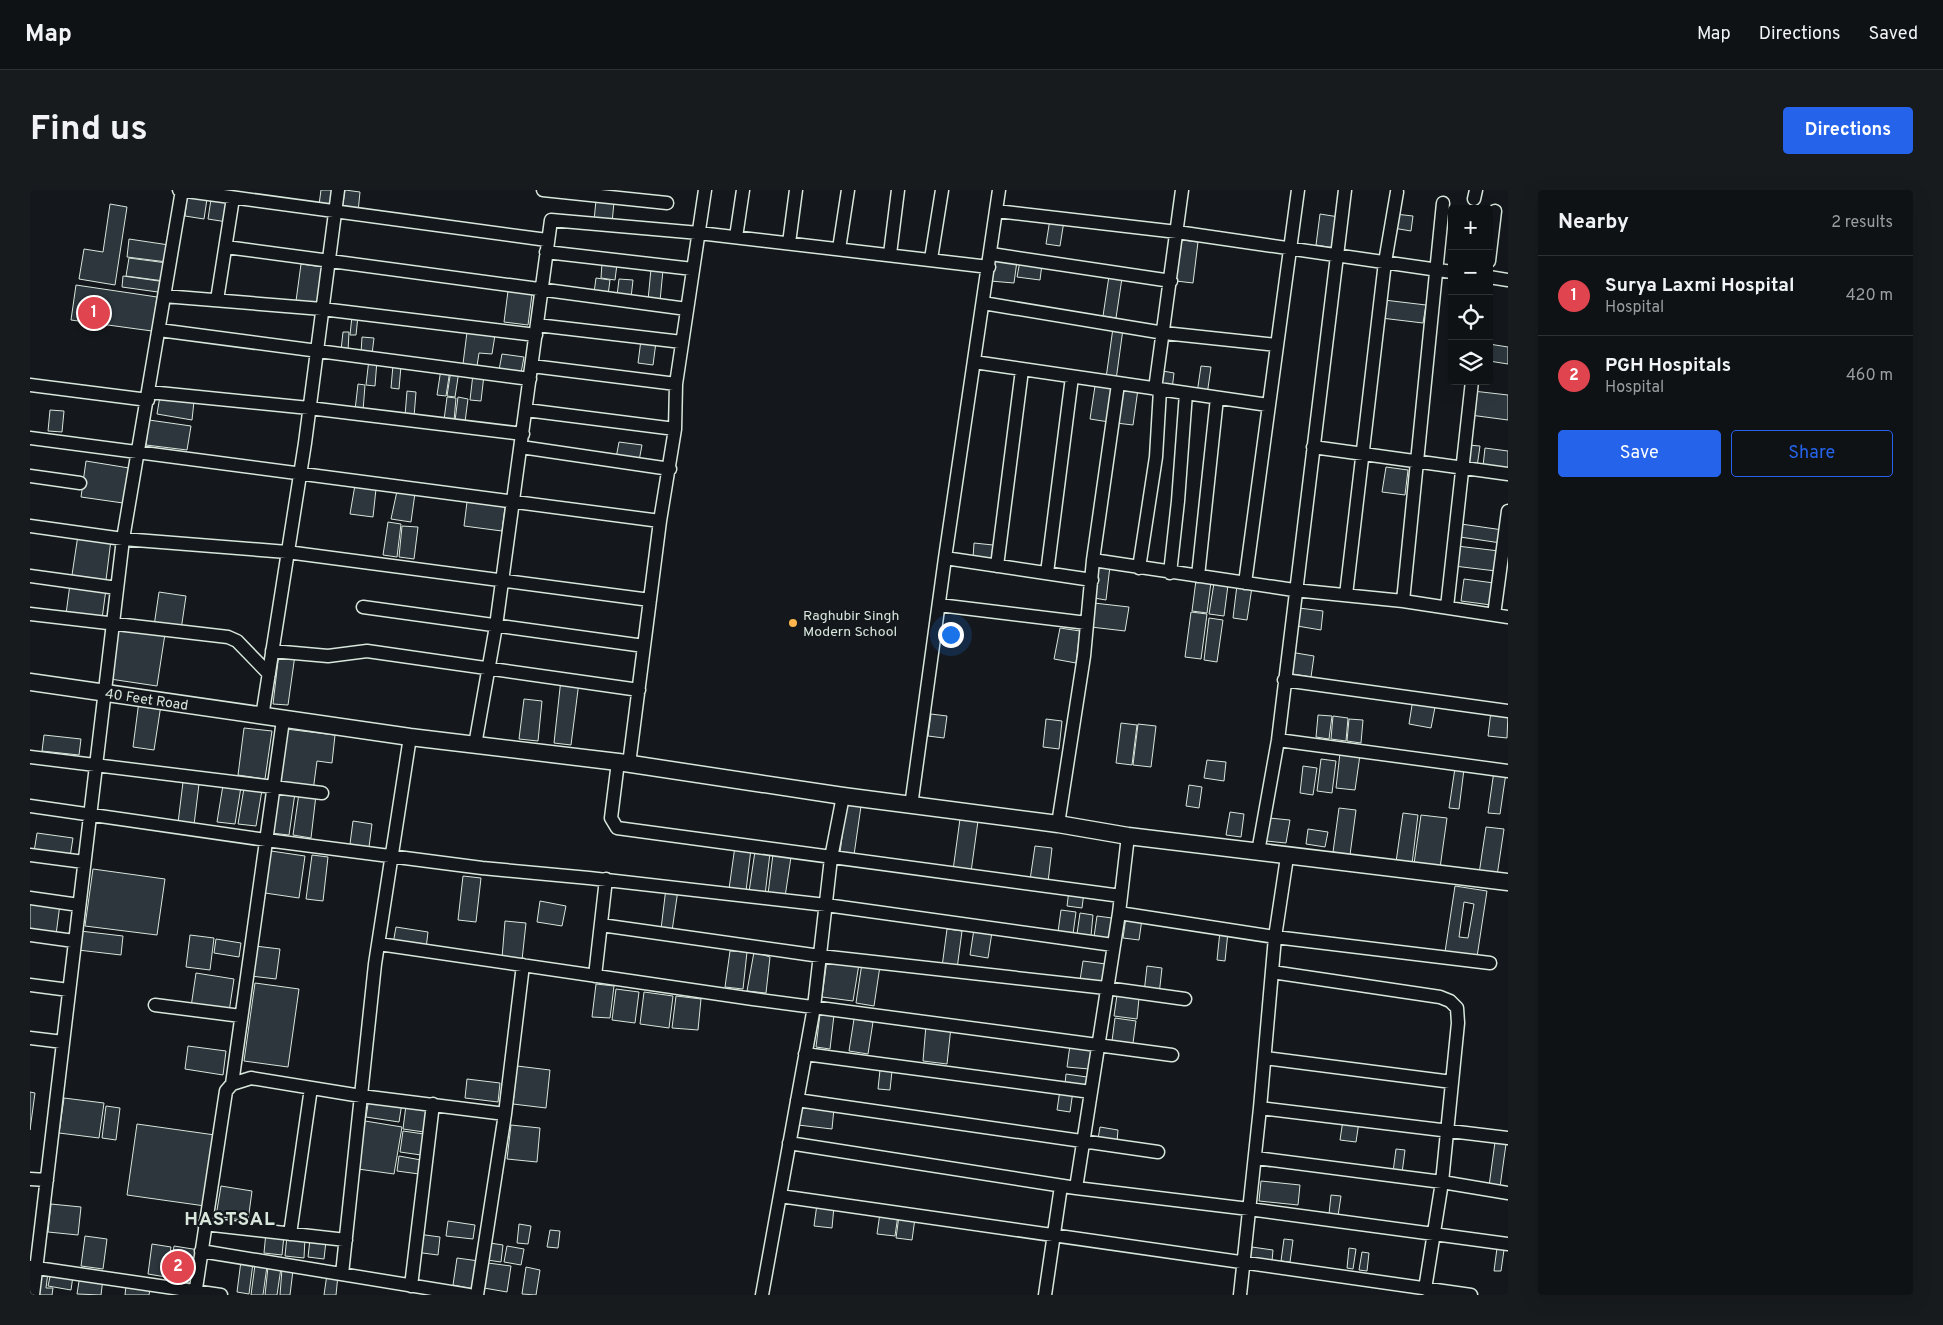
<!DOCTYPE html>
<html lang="en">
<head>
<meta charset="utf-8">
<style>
  body { margin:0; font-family:Overpass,sans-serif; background:#181b1e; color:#f1f3f6 }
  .controls { position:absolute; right:15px; top:15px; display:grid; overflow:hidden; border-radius:5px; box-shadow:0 5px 20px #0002 }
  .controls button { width:45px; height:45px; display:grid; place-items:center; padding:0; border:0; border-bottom:1px solid #2f3234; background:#0f1215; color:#f1f3f6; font:25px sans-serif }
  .you { position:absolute; left:920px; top:444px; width:18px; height:18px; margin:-12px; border:4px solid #fff; border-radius:50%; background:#1a73e8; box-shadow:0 0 0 8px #1a73e833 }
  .badge { display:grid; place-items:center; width:32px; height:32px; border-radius:50%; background:#2563eb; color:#fff; font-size:16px; font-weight:700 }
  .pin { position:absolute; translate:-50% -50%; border:2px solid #fff; box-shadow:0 1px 5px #0006 }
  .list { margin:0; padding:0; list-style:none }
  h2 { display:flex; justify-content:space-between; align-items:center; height:65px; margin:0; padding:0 20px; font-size:21px }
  h2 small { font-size:16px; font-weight:400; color:#9b9ea0 }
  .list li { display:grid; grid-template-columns:32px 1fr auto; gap:15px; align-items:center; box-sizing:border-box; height:80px; padding:0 20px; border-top:1px solid #2f3234 }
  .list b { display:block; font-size:19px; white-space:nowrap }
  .list p { margin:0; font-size:16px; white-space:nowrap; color:#9b9ea0 }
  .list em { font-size:16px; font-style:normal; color:#9b9ea0 }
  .actions { display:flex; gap:10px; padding:15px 20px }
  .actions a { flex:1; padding:11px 0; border:1px solid #2563eb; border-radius:5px; text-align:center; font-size:18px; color:#2563eb }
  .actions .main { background:#2563eb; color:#fff }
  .icon { flex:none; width:28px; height:28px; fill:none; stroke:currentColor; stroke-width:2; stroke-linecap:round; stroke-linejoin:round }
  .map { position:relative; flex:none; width:1478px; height:1105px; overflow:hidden; border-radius:5px }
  header { display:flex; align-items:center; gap:30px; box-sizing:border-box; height:70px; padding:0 25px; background:#0f1215; border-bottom:1px solid #2f3234 }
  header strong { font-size:24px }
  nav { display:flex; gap:28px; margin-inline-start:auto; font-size:18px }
  .intro { display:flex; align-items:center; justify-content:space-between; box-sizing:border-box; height:120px; padding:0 30px }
  h1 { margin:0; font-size:35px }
  .button { padding:12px 22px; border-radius:5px; background:#2563eb; color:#fff; font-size:18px; font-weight:700 }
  main { display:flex; gap:30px; padding:0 30px }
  aside { flex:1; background:#0f1215; border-radius:5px; box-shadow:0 5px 20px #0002 }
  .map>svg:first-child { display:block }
</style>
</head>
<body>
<header>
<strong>Map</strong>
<nav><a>Map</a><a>Directions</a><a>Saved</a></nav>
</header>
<div class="intro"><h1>Find us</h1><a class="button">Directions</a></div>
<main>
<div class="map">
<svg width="1478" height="1105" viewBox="0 0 1478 1105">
  <rect width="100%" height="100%" fill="#14181c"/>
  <!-- building -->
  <path fill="#2c363c" stroke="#d8e6dc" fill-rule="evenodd" d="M291,0H305L303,17L289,15Z
    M315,0L330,2L328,22L312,20Z
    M157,6L177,9L174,29L155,26Z
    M181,9L200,12L197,32L178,29Z
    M566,10L584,12L582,33L564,31Z
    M80,14L97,17L85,95L49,89L54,59L73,62Z
    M1290,24L1309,27L1305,58L1286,55Z
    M1365,24L1383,26L1381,41L1363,38Z
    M1020,29L1034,31L1030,56L1016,54Z
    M99,49L139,55L137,72L97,67Z
    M1152,50L1168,52L1163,93L1146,91Z
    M99,68L137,73L134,91L96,86Z
    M963,68L987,71L984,93L960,91Z
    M990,71L1012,74L1010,90L987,87Z
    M572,73L587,74L585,90L571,88Z
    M271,74L293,77L288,114L266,111Z
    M621,79L633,80L630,111L618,110Z
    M93,86L136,92L135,103L92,97Z
    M1079,86L1092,88L1086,128L1073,126Z
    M566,88L580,90L578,105L564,103Z
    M589,89L603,90L601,108L587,106Z
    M46,95L127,107L122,141L41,130Z
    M478,101L502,104L498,135L474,132Z
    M1354,110L1396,115L1393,133L1351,128Z
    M322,126H328L326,145H320Z
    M1083,138L1093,139L1086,190L1076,188Z
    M313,142H319L318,161L311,160Z
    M437,142L465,145L462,164L449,163L447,176L433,174Z
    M332,147L344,148L342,164L331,163Z
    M611,150L626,152L623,175L608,173Z
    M1459,154L1478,157V174L1459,171Z
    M472,164L494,167L491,183L469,180Z
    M339,169L347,170L345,196L336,195Z
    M363,175L371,176L369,199L361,198Z
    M1171,176L1181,177L1177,205L1167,203Z
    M411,179L420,180L416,206L407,205Z
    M421,180L429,181L425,207L417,206Z
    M1133,181L1144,183L1142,199L1130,198Z
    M443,184L454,185L451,211L440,210Z
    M328,194L335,195L333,221L325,220Z
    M1065,196L1084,198L1079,232L1060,229Z
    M1091,197L1108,199L1103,235L1086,233Z
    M377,201L386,202L384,227L375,226Z
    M1443,201L1478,205V230L1440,225Z
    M130,206L164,211L162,230L127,224Z
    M417,207L426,208L424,231L414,230Z
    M428,207L438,209L435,232L425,231Z
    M20,220L34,221L32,242L18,241Z
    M119,230L161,236L157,260L116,255Z
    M589,252L612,255L609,271L586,268Z
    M1438,255L1450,256L1447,277L1435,275Z
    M1455,258L1478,261V280L1453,276Z
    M56,271L99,278L93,313L51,307Z
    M1356,277L1378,280L1375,305L1352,302Z
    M325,295L346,299L343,327L320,324Z
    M367,301L385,303L381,332L361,329Z
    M437,312L475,317L472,341L434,336Z
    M358,332L371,334L367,367L353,365Z
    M1431,334L1473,340L1471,353L1430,347Z
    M372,336L388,337L384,369L369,367Z
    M48,345L81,350L76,390L42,385Z
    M944,353L963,355L961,370L943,368Z
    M1427,356L1469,361L1466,381L1424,376Z
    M1069,375L1080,376L1076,410L1064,408Z
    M1434,389L1464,393L1461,415L1431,411Z
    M1166,390L1181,392L1177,423L1162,421Z
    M1184,393L1198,395L1194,426L1179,424Z
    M40,394L76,399L72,429L36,424Z
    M1207,395L1222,397L1217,430L1203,428Z
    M129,402L156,406L151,440L124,436Z
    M1064,413L1099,417L1095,441L1061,437Z
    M1269,418L1293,421L1291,440L1267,436Z
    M1161,422L1177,424L1171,469L1155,467Z
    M1179,428L1193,430L1187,472L1174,470Z
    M88,436L135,444L127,496L80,489Z
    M1030,438L1050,441L1046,473L1024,469Z
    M1260,462L1284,466L1281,487L1257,483Z
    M249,463L265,465L258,515L243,514Z
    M531,489L549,492L541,555L524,553Z
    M494,509L512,511L508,551L489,549Z
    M1383,509L1406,512L1401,538L1379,534Z
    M109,511L131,515L124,560L103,557Z
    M1461,521L1478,523L1477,548L1458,546Z
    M901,524L917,526L914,548L898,546Z
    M1288,525L1302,526L1299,549L1286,547Z
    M1303,526L1318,528L1316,551L1301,549Z
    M1016,529L1032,531L1029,559L1013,557Z
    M1319,529L1333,530L1331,553L1317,551Z
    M1091,533L1107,535L1102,575L1086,573Z
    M1108,534L1126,536L1121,577L1103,575Z
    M214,538L242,541L235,589L208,585Z
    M256,539L305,545L302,573L287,571L283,601L249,596Z
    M14,545L51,549L49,565L12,561Z
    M1310,563L1330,565L1325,600L1306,598Z
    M1291,569L1306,571L1302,603L1287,601Z
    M1177,570L1196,572L1194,591L1174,588Z
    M1273,576L1287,578L1283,605L1270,603Z
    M1425,578L1434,579L1429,619L1419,618Z
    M1464,581L1476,583L1470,624L1458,623Z
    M153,592L169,594L164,635L148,633Z
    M193,595L211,597L205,634L187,632Z
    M1159,595L1172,597L1169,618L1156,616Z
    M214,598L232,600L226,636L208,634Z
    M247,600L265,603L259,645L241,643Z
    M269,603L286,605L281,648L263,645Z
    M816,614L831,616L824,665L810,663Z
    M1309,618L1326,620L1320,665L1303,662Z
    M1200,622L1214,624L1211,647L1196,645Z
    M1373,623L1388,625L1382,674L1366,672Z
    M1391,625L1417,628L1410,678L1384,674Z
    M1239,628L1260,630L1256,653L1236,651Z
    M930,629L948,631L941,682L923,680Z
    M323,631L342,634L339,657L320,654Z
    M1456,637L1474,639L1467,686L1449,684Z
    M1278,639L1298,642L1295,657L1276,654Z
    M7,643L43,648L40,667L4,662Z
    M705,656L721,659L716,701L699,699Z
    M1005,656L1022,658L1018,692L1000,690Z
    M241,661L275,666L269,708L235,703Z
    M725,661L740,663L735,705L719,702Z
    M743,664L761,667L755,707L738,704Z
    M282,665L298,667L293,711L276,709Z
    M63,679L135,689L127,745L55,736Z
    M433,686L451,688L446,732L428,730Z
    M1425,696L1457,701L1447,767L1415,762ZM1434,712L1444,714L1438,748L1429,747Z
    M636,698L648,700L642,741L631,739Z
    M1039,700L1054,702L1052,718L1037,716Z
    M0,710L30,714L26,745L0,741Z
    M510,711L536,716L532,736L507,732Z
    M1031,720L1046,722L1043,744L1028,742Z
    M1050,723L1063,725L1061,746L1047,744Z
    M1067,726L1082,728L1080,749L1064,747Z
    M1096,727L1112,729L1109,750L1093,748Z
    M475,731L496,733L492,770L472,768Z
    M366,737L398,742L396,759L363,754Z
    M917,739L932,741L927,779L912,777Z
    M944,739L962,742L958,768L940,765Z
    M50,741L93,746L91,765L48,760Z
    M1190,741L1198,742L1195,771L1187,770Z
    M160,745L184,748L180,780L156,777Z
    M186,749L211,753L209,767L184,763Z
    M225,756L250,759L246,789L221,786Z
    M700,761L717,762L713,799L695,797Z
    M724,762L740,767L736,803L717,801Z
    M797,770L829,774L823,811L792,807Z
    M1053,771L1076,774L1073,794L1050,790Z
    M832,773L850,776L844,816L826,813Z
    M1117,776L1132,778L1129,805L1114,803Z
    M166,783L204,789L199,822L161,817Z
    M225,793L269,799L258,877L214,871Z
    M566,794L584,796L580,828L562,827Z
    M586,799L609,802L605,833L582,830Z
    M614,802L643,806L639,838L610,834Z
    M1087,805L1109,808L1107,829L1084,826Z
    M646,806L671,809L668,840L642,838Z
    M790,824L804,825L800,859L786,857Z
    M1085,828L1106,831L1103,853L1082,851Z
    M824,829L843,832L838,864L819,861Z
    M896,835L921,837L917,874L893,871Z
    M1040,855L1062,858L1059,879L1037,877Z
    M158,856L196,861L193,885L155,879Z
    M487,876L520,880L516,918L483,914Z
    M850,880L862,881L860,900L848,899Z
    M1036,884L1057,887L1055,897L1035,894Z
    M437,889L470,893L468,912L435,908Z
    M1030,900L1043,901L1040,922L1027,920Z
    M0,902L5,903L0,940Z
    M34,908L74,913L69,948L29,943Z
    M339,908L372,913L369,932L336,927Z
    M770,914L804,918L802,939L768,935Z
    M376,915L398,918L394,942L373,939Z
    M76,916L90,918L86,950L72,948Z
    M1313,930L1329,932L1326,952L1310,950Z
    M335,931L372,937L364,984L328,979Z
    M107,934L185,945L175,1016L97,1005Z
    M481,935L510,938L507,972L477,969Z
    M1070,937L1088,940L1087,952L1068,949Z
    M373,941L394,944L391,965L370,962Z
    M1465,952L1476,954L1470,997L1459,996Z
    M1366,959L1375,960L1372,983L1363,982Z
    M369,966L391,970L389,984L367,981Z
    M1231,991L1270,995L1268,1015L1229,1011Z
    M191,996L222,1001L218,1031L186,1026Z
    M1301,1005L1311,1006L1308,1026L1299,1024Z
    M21,1014L51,1017L48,1045L18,1042Z
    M787,1014L804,1016L802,1038L784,1036Z
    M850,1023L868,1025L865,1046L847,1044Z
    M869,1026L885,1028L882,1050L866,1048Z
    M418,1031L445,1035L443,1049L416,1046Z
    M489,1034L501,1036L498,1054L487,1053Z
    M520,1040L530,1041L528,1058L517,1057Z
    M236,1042L254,1045L252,1065L234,1063Z
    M388,1044L410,1047L408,1065L385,1062Z
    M55,1046L77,1049L73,1079L51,1076Z
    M257,1046L275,1048L274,1068L255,1066Z
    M280,1049L296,1051L294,1069L278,1067Z
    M1254,1049L1263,1050L1260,1072L1251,1071Z
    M460,1053L473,1055L471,1072L457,1070Z
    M122,1054L141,1057L136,1087L118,1084Z
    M144,1056L169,1060L164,1093L139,1090Z
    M477,1056L494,1059L491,1075L474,1072Z
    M1222,1057L1243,1060L1242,1071L1220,1068Z
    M1319,1058L1326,1059L1323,1079L1317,1078Z
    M1467,1058L1474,1060L1471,1081H1464Z
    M1332,1062L1339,1063L1337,1081L1329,1080Z
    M427,1068L449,1071L444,1099L423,1095Z
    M211,1071L223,1073L219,1104L207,1102Z
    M458,1073L481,1076L477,1102L454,1098Z
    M225,1075L237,1076L233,1105H221Z
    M238,1077L251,1078L247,1105H235Z
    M496,1077L510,1080L506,1105L492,1104Z
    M252,1079L263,1080L260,1105H250Z
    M8,1081L18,1082L16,1098H23L22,1105H5Z
    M21,1082L43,1086L41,1100L18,1096Z
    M297,1084L308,1085L306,1105H294Z
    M50,1085L73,1088L71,1105L47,1104Z
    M96,1096L120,1099L119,1105H95Z"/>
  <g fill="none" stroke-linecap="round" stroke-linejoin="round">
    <defs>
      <path id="minor" d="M149,0L517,50
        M513,0L637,13
        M969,0L915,368L1062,390
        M1444,9L1446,0
        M967,21L1147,42L1422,82
        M706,47L713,0
        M759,53L766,0
        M196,57L657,119
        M809,59L818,0
        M516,62L663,79
        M860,64L868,0
        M961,64L1141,91
        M901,69L912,0
        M1459,71L1465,21
        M1459,87L1478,90
        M134,106L292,119L506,145
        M187,110L203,8
        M953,113L1134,143L1247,155
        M507,135L652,152
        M129,140L500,189
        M944,172L1238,215
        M502,176L646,194
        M0,195L118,210
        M1125,199L1152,0
        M119,202L279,218L493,244
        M496,220L645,239
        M0,248L630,331
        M491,257L640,279
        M1283,257L1478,284
        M0,286L50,293
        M0,336L93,349L257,362L620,410
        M1063,370L1264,400L1373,411L1478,427
        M967,376L992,180
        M1109,378L1126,267L1130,200
        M1017,383L1042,187
        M1140,383L1148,311L1156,203
        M0,386L87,398
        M1168,386L1187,208
        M1215,393L1268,0
        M1316,405L1355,72L1367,2
        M1373,411L1413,13
        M909,415L1057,433
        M333,417L614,456
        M1417,417L1442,191
        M0,424L198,447L207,451L239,484
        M1464,425L1478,321
        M242,461L298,466L337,461L609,500
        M1254,490L1478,521
        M232,527L275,253L308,0
        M1248,550L1478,581
        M445,555L466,436L521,30L669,43L959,77
        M0,567L292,603
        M588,572L581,628L587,638L1091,706
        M599,574L630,331L645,239L646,194L675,0
        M0,616L236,650L452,678L559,688L796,715L1083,755
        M881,616L915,368
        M1028,634L1054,466L1063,370L1088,194
        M1228,662L1248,550L1315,0
        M0,665L54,672
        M0,708L49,715
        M1089,723L1245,747L1257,667
        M571,735L790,766L1076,798L1155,809
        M0,745L44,751
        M349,754L723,809L1142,865
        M1460,773L1245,747L1230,918L1478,948
        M1242,782L1410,807L1420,811L1427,818L1428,833L1412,992L1395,1099
        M565,786L576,689
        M0,795L39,800
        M125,815L211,826
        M0,848L33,852
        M775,864L1061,902
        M1235,868L1422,892
        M202,894L253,530
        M767,910L1128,962
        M759,953L1046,998L1089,723L1098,646
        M1226,968L1412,992L1478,1003
        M0,989L17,990
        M1046,998L1219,1019L1478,1054
        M750,1006L1441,1105
        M174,1034L316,1050
        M260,1044L281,898
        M171,1061L439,1105
        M0,1077L191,1105
        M312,1084L345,774L380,547
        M381,1096L403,914
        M3,1105L93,349L152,0
        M165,1105L196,901L202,894L221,888L331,906L475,924L493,775
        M447,1105L475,924
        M732,1105L784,817L801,668L813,606
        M1015,1105L1031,996
        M1210,1105L1230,918"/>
      <g id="tertiary">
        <path id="s1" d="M0,492L380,547L588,572L813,606L1028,634L1098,646L1478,692"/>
      </g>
    </defs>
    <!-- minor casing -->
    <use href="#minor" stroke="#d8e6dc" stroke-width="15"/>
    <!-- tertiary casing -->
    <use href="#tertiary" stroke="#d8e6dc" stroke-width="19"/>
    <!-- minor -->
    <use href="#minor" stroke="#14181c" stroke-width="12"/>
    <!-- tertiary -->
    <use href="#tertiary" stroke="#14181c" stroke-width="16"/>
  </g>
  <!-- markers -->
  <circle fill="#ffb74d" stroke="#14181c" stroke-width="2" cx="763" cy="433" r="5"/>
  <g text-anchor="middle" stroke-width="4" stroke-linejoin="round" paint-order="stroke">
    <!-- poi labels -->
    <g font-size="14" fill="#d8e6dc" stroke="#14181c" text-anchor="start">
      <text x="773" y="430">Raghubir Singh<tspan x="773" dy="16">Modern School</tspan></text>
    </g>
    <!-- street labels -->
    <g font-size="14" fill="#d8e6dc" stroke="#14181c">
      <text dy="5" stroke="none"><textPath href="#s1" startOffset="118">40 Feet Road</textPath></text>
    </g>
    <!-- district labels -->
    <g font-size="19" font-weight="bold" letter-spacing="1" fill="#d8e6dc" stroke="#14181c">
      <text x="200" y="1035">HASTSAL</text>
    </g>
  </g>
</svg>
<div class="controls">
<button>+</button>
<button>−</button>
<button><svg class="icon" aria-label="locate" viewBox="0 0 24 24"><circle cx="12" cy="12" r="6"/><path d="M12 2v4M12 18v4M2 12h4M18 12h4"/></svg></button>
<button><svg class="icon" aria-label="layers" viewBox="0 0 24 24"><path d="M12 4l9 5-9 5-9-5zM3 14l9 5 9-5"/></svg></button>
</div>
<div class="you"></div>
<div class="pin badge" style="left:64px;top:123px;background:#e0444e">1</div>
<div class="pin badge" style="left:148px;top:1077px;background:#e0444e">2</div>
</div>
<aside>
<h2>Nearby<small>2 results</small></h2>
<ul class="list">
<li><span class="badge" style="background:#e0444e">1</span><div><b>Surya Laxmi Hospital</b><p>Hospital</p></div><em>420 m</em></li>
<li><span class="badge" style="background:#e0444e">2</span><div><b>PGH Hospitals</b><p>Hospital</p></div><em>460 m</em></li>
</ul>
<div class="actions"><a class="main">Save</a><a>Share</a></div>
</aside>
</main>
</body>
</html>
